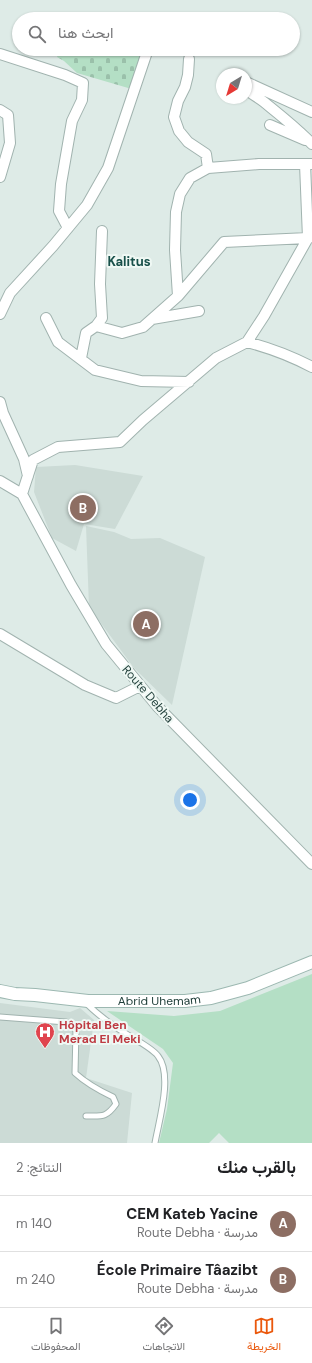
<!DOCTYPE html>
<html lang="ar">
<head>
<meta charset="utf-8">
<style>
  body { margin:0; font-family:"DM Sans",Vazirmatn,sans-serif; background:#f2f2f2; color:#202124; direction:rtl }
  .compass { position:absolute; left:216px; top:68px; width:36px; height:36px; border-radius:50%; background:#fff; box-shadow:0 1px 3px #0004; rotate:218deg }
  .you { position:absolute; left:190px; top:800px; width:14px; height:14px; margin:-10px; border:3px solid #fff; border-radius:50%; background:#1a73e8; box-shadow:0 0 0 6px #1a73e833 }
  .badge { display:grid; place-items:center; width:26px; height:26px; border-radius:50%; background:#ea580c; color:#fff; font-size:13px; font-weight:700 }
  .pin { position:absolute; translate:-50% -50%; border:2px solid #fff; box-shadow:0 1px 4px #0006 }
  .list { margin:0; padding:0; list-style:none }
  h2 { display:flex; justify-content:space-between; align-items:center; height:52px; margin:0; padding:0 16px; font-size:17px }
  h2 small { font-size:13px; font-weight:400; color:#757577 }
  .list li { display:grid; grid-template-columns:26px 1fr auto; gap:12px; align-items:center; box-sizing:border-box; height:56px; padding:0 16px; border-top:1px solid #e0e0e0 }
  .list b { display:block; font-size:15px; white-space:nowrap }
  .list p { margin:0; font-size:13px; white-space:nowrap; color:#757577 }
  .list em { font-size:13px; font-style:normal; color:#757577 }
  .icon { flex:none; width:22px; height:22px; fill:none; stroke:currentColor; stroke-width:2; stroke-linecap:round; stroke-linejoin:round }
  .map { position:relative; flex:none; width:312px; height:1143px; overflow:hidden; direction:ltr }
  .search { position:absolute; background:#fff; box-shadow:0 1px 3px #0004; left:12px; right:12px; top:12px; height:44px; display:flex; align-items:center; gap:10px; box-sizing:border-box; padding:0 14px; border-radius:22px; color:#757577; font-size:15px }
  .sheet { height:164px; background:#fff }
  nav { display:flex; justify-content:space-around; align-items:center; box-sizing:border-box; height:56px; border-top:1px solid #e0e0e0; background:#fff; font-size:11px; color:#757577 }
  nav a { display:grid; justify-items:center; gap:2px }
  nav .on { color:#ea580c }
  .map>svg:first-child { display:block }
</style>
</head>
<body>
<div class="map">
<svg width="312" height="1143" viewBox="0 0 312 1143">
  <defs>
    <pattern id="cemetery-stones" width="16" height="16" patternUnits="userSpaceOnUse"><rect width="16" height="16" fill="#b4dfc5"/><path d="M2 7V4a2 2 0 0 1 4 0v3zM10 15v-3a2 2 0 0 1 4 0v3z" fill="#9ac0aa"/></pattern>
  </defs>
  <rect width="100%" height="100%" fill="#deebe7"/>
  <!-- built -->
  <path fill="#ccdbd6" d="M75,465L143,476L115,529L84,524L76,551L52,538L34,492L36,467Z
    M86,526L114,532L131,539L160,538L205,557L172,705L134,668L89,607Z
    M0,1003L70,1012L80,1008L94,1020L86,1078L132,1093L127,1143H0Z"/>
  <!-- green -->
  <path fill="#b4dfc5" d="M312,974V1143H229L219,1133L209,1143H159L167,1109L173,1063L163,1049L107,1011L174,1016L220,1011Z"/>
  <!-- cemetery -->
  <path fill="url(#cemetery-stones)" d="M60,49H148L135,90L77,73L64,61L57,57Z"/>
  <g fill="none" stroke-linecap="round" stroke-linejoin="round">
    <defs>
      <path id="lane" d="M86,1003C98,1015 113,1026 128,1035C136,1040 152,1048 158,1056C173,1075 159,1120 155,1143
        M0,1017L66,1022L76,1030L75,1073C87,1084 98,1090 113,1097L116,1104C106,1118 102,1116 86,1116"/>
      <path id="street" d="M0,54L65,75L83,83L82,100L72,121L61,184L59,211L68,228
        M189,59L188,75L185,87L178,101L174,117L179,131L188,142L206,154L208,168
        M246,82L312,112
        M246,89C251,94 258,97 264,102C280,115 297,128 312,144
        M0,110L8,115L10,143L0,177
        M270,125L305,140
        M178,296L175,250L176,212L180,194L190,178L208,168L259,164H311
        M0,314L10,293L53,246L87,205L108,168L148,49
        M46,318L58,342L95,370L141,381L189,382
        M152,319L199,311
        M96,326L102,318L100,284L102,231
        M247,342C270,348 291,356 312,367
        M81,358L86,333L96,326L122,333L143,327L178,296L224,242L308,238L305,164
        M0,402L3,413L24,459L28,476
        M0,481L22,494L71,585L106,644L157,706L312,864
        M22,494L33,460L58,447L120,442L143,420L216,358L247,342L264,316L308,238L312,237
        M0,634L85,685L116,698L140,686"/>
      <g id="secondary">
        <path id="s1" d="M0,991L15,994L35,995L88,1001H185L211,998L248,988L312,962"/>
      </g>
    </defs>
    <!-- lane casing -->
    <use href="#lane" stroke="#a1b3af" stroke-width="7"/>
    <!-- street casing -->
    <use href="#street" stroke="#a1b3af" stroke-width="12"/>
    <!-- secondary casing -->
    <use href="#secondary" stroke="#9cb8b1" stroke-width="14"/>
    <!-- lane -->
    <use href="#lane" stroke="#fff" stroke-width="5"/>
    <!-- street -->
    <use href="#street" stroke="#fff" stroke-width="10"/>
    <!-- secondary -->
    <use href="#secondary" stroke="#fff" stroke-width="12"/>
  </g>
  <!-- icons -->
  <defs>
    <symbol id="hospital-pin" viewBox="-11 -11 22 30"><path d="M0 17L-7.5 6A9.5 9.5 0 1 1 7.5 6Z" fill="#e0444e" stroke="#eff8f4"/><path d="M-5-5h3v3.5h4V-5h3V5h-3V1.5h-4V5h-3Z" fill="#fff"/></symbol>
  </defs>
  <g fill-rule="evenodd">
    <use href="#hospital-pin" x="34" y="1021" width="22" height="30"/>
  </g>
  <g text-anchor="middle" stroke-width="4" stroke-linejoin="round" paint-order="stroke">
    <!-- street labels -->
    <g font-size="12" fill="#1e3d38" stroke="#eff8f4">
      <text transform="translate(148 694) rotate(49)" y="4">Route Debha</text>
      <text dy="4" stroke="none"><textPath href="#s1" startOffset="160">Abrid Uhemam</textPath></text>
    </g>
    <!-- health labels -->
    <g font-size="12" font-weight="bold" fill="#be3a42" stroke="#eff8f4" text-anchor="start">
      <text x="59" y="1029">Hôpital Ben<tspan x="59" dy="14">Merad El Meki</tspan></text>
    </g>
    <!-- neighbourhood labels -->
    <g font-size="13" font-weight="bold" fill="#18504a" stroke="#eff8f4">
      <text x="129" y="266">Kalitus</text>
    </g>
  </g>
</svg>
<svg class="compass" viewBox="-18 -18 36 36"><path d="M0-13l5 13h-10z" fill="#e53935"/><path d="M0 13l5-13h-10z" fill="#757577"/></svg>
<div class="you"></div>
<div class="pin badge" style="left:146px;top:624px;background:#8d6e63">A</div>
<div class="pin badge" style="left:83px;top:508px;background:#8d6e63">B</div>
<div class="search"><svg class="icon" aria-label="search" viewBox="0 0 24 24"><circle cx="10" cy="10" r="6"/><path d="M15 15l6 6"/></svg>ابحث هنا</div>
</div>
<section class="sheet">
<h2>بالقرب منك<small>النتائج: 2</small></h2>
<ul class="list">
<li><span class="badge" style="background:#8d6e63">A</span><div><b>CEM Kateb Yacine</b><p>مدرسة · Route Debha</p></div><em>140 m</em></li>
<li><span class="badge" style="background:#8d6e63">B</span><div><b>École Primaire Tâazibt</b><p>مدرسة · Route Debha</p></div><em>240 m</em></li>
</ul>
</section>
<nav>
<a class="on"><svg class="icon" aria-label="map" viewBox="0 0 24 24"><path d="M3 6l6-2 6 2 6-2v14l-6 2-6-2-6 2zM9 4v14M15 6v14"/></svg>الخريطة</a>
<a><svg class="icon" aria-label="directions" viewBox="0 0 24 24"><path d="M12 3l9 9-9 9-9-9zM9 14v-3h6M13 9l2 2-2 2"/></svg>الاتجاهات</a>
<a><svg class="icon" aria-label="saved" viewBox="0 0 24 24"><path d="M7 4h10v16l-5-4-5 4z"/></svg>المحفوظات</a>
</nav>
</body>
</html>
